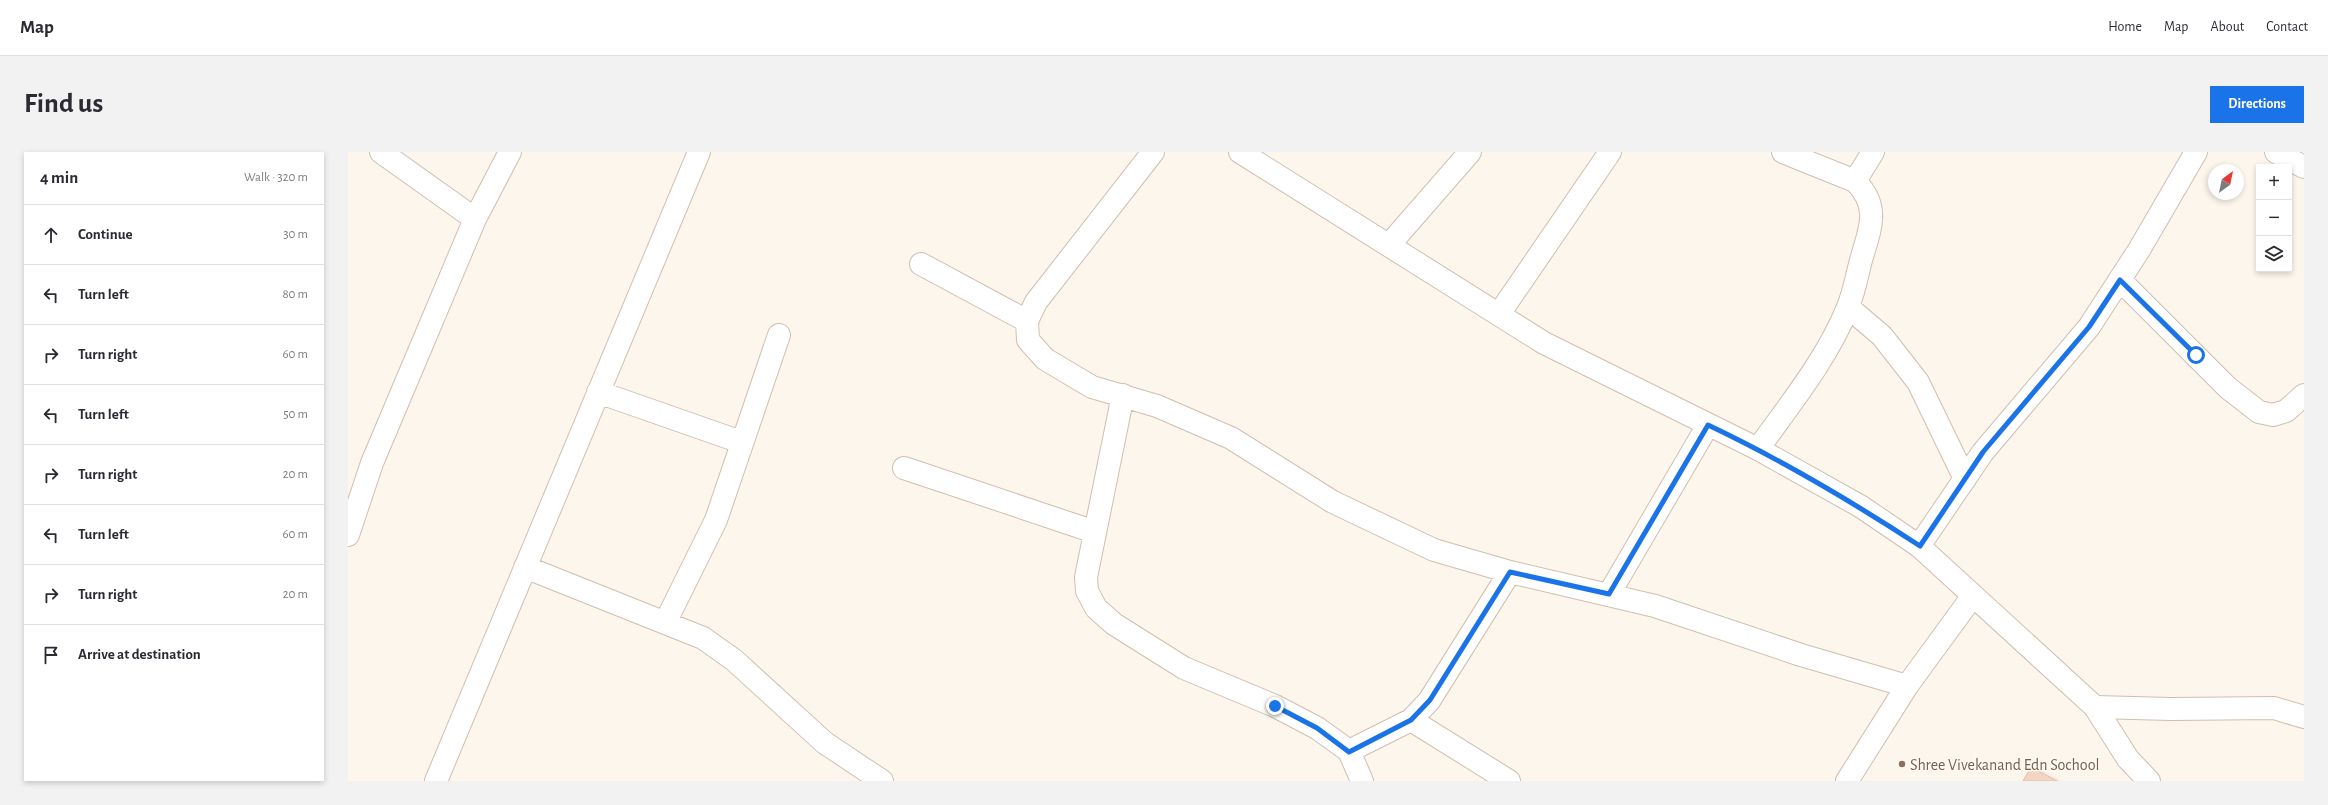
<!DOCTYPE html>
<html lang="en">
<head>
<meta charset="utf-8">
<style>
  body { margin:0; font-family:"Alegreya Sans",sans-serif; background:#f2f2f3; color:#2b2b33 }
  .controls { position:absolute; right:12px; top:12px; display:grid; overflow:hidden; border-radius:0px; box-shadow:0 2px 6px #0003 }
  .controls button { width:36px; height:36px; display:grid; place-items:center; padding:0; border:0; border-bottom:1px solid #e1e1e2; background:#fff; color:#2b2b33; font:20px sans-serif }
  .compass { position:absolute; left:1860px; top:12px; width:36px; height:36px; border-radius:50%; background:#fff; box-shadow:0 2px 6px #0003; rotate:33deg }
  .stop { position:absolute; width:12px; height:12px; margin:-9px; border:3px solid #1a73e8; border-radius:50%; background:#fff }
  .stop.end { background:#1a73e8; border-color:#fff; box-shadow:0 1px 4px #0008 }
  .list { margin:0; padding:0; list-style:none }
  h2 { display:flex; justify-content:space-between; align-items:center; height:52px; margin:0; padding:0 16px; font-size:17px }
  h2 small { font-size:13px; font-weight:400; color:#7c7c81 }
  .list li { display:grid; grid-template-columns:26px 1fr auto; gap:12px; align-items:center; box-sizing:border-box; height:60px; padding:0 16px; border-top:1px solid #e1e1e2 }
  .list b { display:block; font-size:15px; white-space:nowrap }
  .list em { font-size:13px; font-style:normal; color:#7c7c81 }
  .icon { flex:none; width:22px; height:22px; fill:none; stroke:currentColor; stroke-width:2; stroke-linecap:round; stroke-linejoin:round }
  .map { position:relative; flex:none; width:1956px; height:629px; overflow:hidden; border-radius:0px }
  header { display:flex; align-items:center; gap:24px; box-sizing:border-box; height:56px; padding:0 20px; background:#fff; border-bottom:1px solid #e1e1e2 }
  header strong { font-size:19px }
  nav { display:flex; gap:22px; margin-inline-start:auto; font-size:14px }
  .intro { display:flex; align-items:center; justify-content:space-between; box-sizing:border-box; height:96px; padding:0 24px }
  h1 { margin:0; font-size:28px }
  .button { padding:10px 18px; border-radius:0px; background:#1a73e8; color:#fff; font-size:14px; font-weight:700 }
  main { display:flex; gap:24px; padding:0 24px }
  aside { flex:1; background:#fff; border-radius:0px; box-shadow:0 2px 6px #0003 }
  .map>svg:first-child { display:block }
</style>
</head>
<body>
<header>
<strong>Map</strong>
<nav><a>Home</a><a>Map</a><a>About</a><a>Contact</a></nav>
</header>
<div class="intro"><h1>Find us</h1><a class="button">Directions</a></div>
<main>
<aside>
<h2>4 min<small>Walk · 320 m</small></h2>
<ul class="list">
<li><svg class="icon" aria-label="ahead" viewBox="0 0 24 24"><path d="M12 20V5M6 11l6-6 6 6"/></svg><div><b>Continue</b></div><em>30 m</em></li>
<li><svg class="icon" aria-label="left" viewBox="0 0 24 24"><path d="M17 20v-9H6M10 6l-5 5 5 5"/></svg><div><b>Turn left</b></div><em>80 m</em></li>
<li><svg class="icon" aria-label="right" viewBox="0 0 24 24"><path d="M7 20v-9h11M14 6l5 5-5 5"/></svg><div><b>Turn right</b></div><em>60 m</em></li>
<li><svg class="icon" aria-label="left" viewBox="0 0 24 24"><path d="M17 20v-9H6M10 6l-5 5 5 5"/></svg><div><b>Turn left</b></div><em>50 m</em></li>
<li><svg class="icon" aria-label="right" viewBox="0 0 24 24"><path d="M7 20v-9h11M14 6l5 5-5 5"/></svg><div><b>Turn right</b></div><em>20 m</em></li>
<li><svg class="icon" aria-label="left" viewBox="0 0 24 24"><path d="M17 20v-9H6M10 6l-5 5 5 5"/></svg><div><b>Turn left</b></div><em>60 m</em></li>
<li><svg class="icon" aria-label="right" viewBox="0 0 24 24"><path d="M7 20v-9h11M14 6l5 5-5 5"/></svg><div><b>Turn right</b></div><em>20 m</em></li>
<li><svg class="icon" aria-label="arrive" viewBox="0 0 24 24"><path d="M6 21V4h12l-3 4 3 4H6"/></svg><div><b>Arrive at destination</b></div></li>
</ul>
</aside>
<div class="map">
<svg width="1956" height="629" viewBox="0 0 1956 629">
  <defs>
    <filter id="shadow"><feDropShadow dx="3.5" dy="3.5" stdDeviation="2" flood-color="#0004"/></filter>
  </defs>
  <rect width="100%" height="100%" fill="#fdf6ec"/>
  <!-- building -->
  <path fill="#f3d5c3" stroke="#e6bba3" filter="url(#shadow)" d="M1683,615L1709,629H1675Z"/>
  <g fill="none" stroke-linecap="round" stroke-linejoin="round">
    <defs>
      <path id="minor" d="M33,0L127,67
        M805,0L688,150L679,169L680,188L697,207L744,235L809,254L883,286L985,350L1086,398L1162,420L1307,454L1453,503L1559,534
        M1928,0L1956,15
        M1507,29L1525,0
        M1041,93L1122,0
        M573,112L679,169
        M1772,128L1880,236L1911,260L1925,263L1938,259L1956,243
        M1500,155L1534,184L1570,230L1617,327
        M1151,162L1262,0
        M250,240L393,290
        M775,243L738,425L739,439L748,456L766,472L836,516L927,554L969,576L1001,599L1014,629
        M1410,297C1442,252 1479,207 1500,155C1506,140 1509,124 1513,108C1522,77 1533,55 1507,29L1435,0
        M556,316L747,380
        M0,383L24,311L127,67L162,0
        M1571,394L1635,300L1741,175L1791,98L1848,0
        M177,415L355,486L386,508L477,591L534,629
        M1261,442L1360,273
        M318,469L368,368L431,183
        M1747,555L1823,557L1926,556L1956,565
        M1063,568L1161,629
        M1001,599L1063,568L1081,549L1162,420
        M88,629L351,0
        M1499,629L1559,534L1624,445"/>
      <path id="tertiary" d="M892,0L1196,191L1410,297L1512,354L1571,394L1747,555L1780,607L1801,629"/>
    </defs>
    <!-- minor casing -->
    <use href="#minor" stroke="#d1beb0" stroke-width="24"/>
    <!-- tertiary casing -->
    <use href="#tertiary" stroke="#d1beb0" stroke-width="24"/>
    <!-- minor -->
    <use href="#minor" stroke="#fff" stroke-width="22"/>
    <!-- tertiary -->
    <use href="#tertiary" stroke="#fff" stroke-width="22"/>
  </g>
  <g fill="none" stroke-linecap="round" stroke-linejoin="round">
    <!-- route -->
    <path stroke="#1a73e8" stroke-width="5" d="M927,554L969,576L1001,600L1063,568L1082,548L1162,420L1261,442L1360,273C1434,308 1503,349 1572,394L1635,300L1741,175L1772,128L1848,203"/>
  </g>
  <!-- markers -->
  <circle fill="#8d6e63" stroke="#fffaf3" stroke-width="1.5" cx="1554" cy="612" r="4"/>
  <g text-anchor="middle" stroke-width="3" stroke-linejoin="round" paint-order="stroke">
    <!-- education labels -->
    <g font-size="16" fill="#785e54" stroke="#fffaf3" text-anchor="start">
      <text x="1562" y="618">Shree Vivekanand Edn Sochool</text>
    </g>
  </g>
</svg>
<div class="controls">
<button>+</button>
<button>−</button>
<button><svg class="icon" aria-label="layers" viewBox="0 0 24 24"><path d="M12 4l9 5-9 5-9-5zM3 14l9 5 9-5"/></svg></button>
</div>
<svg class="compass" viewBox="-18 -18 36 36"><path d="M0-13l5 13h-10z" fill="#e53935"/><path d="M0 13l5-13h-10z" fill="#7c7c81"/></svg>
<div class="stop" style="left:1848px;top:203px"></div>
<div class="stop end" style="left:927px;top:554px"></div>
</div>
</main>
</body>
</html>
